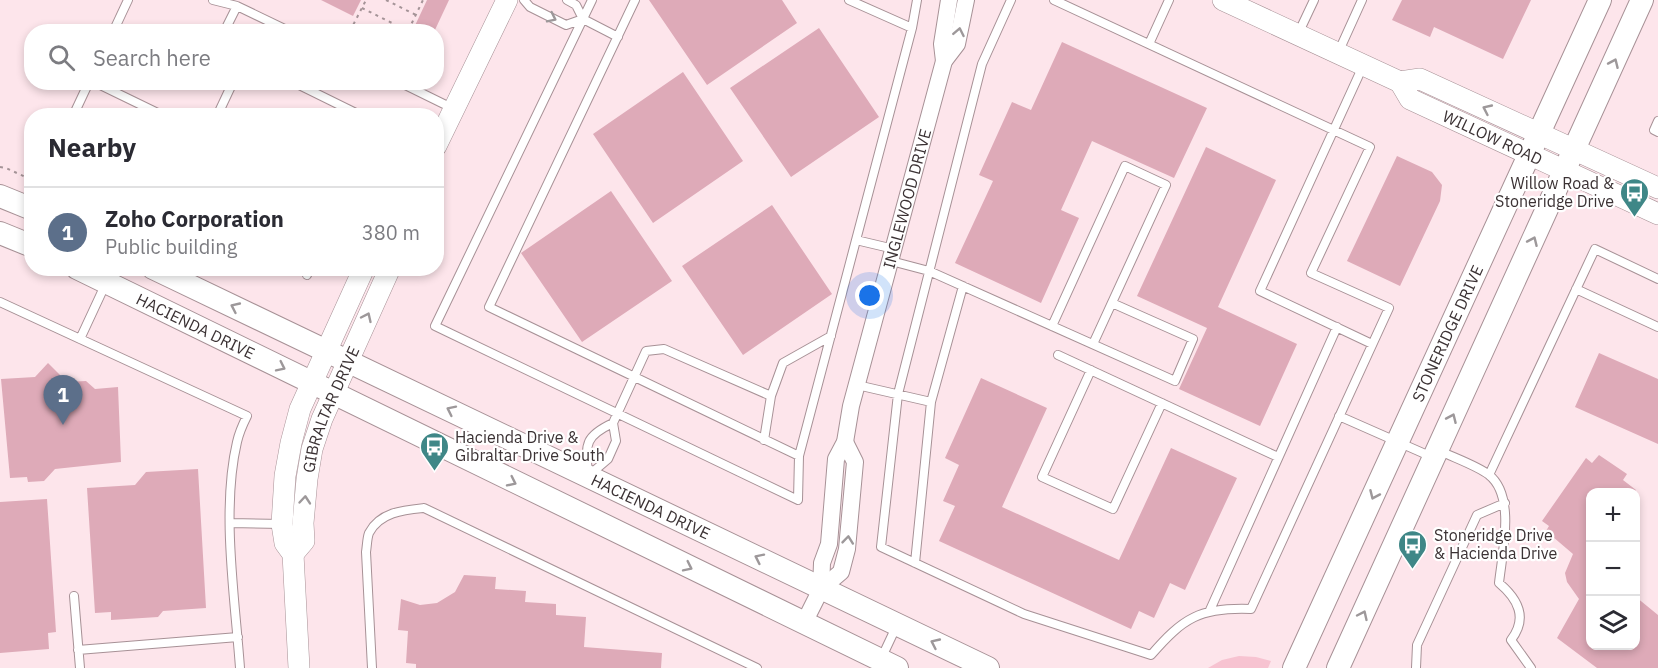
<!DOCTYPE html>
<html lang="en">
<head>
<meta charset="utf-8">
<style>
  body { margin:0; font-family:"IBM Plex Sans",sans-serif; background:#f7f7f7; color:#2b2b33 }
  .controls { position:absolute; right:18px; bottom:18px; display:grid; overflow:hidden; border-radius:12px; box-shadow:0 3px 9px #0003 }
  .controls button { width:54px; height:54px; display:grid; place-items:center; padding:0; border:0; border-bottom:2px solid #e1e1e2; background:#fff; color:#2b2b33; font:30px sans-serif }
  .you { position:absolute; left:870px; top:296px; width:21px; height:21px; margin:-15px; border:4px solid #fff; border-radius:50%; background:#1a73e8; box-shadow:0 0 0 9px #1a73e833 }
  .badge { display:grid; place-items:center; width:39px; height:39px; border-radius:50%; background:#3f8787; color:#fff; font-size:20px; font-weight:700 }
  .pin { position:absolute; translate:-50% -50px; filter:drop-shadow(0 2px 3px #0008) }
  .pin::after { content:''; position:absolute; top:32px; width:21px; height:18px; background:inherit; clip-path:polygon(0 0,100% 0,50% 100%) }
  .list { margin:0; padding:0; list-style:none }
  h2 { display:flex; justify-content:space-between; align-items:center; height:78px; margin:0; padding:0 24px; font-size:26px }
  h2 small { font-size:20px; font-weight:400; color:#7c7c81 }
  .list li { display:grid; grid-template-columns:39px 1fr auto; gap:18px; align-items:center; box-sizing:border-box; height:90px; padding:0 24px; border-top:2px solid #e1e1e2 }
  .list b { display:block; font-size:22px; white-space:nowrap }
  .list p { margin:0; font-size:20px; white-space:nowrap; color:#7c7c81 }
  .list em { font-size:20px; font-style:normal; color:#7c7c81 }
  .icon { flex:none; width:33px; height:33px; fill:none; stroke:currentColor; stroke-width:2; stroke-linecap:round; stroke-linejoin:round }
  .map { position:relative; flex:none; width:1658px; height:668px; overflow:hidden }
  .search { position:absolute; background:#fff; box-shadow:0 3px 9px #0003; left:24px; top:24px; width:420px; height:66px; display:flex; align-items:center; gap:15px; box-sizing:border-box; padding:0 21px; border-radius:24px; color:#7c7c81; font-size:22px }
  .panel { position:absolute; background:#fff; box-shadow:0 3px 9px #0003; left:24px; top:108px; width:420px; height:168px; border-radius:24px }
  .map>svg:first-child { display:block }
</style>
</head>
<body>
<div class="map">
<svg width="1658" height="668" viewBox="0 0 1658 668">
  <rect width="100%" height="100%" fill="#fde5eb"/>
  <!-- green -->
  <path fill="#f7c3d1" d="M1239,656L1256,657L1271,661L1268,668H1208L1222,660Z"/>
  <!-- building -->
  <path fill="#deaab8" d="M321,0H361L353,16Z
    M427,0H449L434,32H412Z
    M649,0H782L797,23L707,85Z
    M1402,0H1531L1503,59L1434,27L1430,37L1392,20Z
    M391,25L405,32H388Z
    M819,28L879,117L791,177L730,88Z
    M1062,42L1207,108L1174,178L1092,141L1061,210L1079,218L1041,303L955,263L993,181L979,175L1012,102L1031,110Z
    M683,72L743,161L653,223L593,134Z
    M1206,147L1276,180L1218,307L1297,344L1260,426L1179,389L1207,328L1137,296Z
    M1397,156L1432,172L1442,185L1440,201L1400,286L1347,261Z
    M611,191L672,281L582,342L521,253Z
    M772,205L832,294L743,355L682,266Z
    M1599,353L1658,379V444L1575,407Z
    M48,363L67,382L86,381L95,389L118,387L121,462L55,469L44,481L28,482L27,477L10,478L1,379L35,377Z
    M981,378L1047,408L1002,507L1119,560L1171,448L1237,478L1185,590L1170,583L1154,618L1139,611L1131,629L939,541L955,506L943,501L959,465L945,458Z
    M1599,455L1627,474L1623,480L1636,490L1634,492H1590V646H1636V597L1658,615V668H1597L1557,638L1579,599L1567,582L1565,573L1573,554L1546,531L1549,526L1542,521L1586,458L1592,463Z
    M198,469L206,608L163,611L158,617L111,620V612L95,613L87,488L135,485L146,472Z
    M47,499L56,632L48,633L49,649L0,653V502Z
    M464,575L496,577L495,589L526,591L525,602L556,604V615L586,617L584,647L662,653L661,668H416V664L406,663L408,631L398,630L401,599L420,605L437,603L455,592Z"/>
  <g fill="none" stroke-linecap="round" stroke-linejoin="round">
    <defs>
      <path id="service" d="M213,0L237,6L291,32
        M524,0L530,7L566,25L583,19
        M567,0L576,5L583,19L618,37
        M592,0L435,326L798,500L799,456L912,28L917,0
        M635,0L489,307L799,456
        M849,0L912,28
        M1011,0L982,64L898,394L881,547L1024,614L1151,655C1183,618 1200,607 1251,609L1389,308L1311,273L1370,147L1054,0
        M113,32L128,0
        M224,32L237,6
        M1298,34L1314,0
        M1149,44L1169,0
        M1338,53L1362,0
        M1363,66L1260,291L1372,344
        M94,82L164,116
        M293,82L362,116
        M399,82L454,109
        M73,116L89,82
        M217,116L233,82
        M1658,121L1654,130L1658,132
        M856,240L894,249
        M891,261L929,271L1175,381L1193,339L1112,303
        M307,275L310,268
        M1576,289L1658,327
        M0,302L247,416C243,424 239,433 237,442C221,510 235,598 240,668
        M1052,326L1125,166L1166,185L1093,344
        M80,339L113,268
        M1058,355L1278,457
        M1091,370L1042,477L1113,509L1162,403
        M857,385L931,402
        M1339,416L1432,457
        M613,423C583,437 586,445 588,476L608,459L616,441L613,423L646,351L664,349L771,396
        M764,440L771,396L783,363L831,336
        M1438,450C1452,457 1478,466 1489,475C1516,496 1502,554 1499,583C1518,599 1528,618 1511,640L1531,668
        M1489,475L1595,249L1658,279
        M230,523L282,524
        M915,563L931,402L963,286
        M74,596L80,668
        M1210,610L1337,327
        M78,650L238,637
        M881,659L897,625
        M372,668L366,552C367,546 367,538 369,533C380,512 404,510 424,508L757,668
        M1416,668L1417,645L1477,515L1505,503"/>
      <g id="minor">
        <path d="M944,61L942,44L949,0"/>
        <path id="s1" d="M821,589L822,563L829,544L836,459L845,442L851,406L944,61L957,44L966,0"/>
        <path d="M804,623L821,589L841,572L847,549L855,462L845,442"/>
      </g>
      <g id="tertiary">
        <path id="s2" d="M1223,0L1400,82L1410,99L1658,214"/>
        <path d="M1400,82L1420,79L1658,188"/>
        <path d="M436,146L507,0"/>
        <path id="s3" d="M293,554L304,541L303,523L307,479L312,449L322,419L390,268"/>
        <path d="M299,668L293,554L285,543L282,524L285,476L291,443L300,409L364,268"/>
      </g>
      <g id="secondary">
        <path d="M0,196L32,209"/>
        <path d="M0,233L32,246"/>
        <path id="s4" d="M77,268L897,668"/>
        <path id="s5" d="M153,268L988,668"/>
        <path id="s6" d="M1294,668L1600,0"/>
        <path d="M1338,668L1642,0"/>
      </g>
    </defs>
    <!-- service casing -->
    <use href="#service" stroke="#a79196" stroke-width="10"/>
    <!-- minor casing -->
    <use href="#minor" stroke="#a79196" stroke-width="18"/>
    <!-- tertiary casing -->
    <use href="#tertiary" stroke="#a79196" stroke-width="22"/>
    <!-- secondary casing -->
    <use href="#secondary" stroke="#a79196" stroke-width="24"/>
    <!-- path -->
    <path stroke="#a49397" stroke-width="2" stroke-dasharray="3 4.5" stroke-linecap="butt" d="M386,0L416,15
      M362,8L408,31L423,0
      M350,31L366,0
      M0,167L6,168L32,180"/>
    <!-- service -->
    <use href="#service" stroke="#fff" stroke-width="8"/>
    <!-- minor -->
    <use href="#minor" stroke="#fff" stroke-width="16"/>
    <!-- tertiary -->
    <use href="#tertiary" stroke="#fff" stroke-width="21"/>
    <!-- secondary -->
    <use href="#secondary" stroke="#fff" stroke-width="22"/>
  </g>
  <!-- one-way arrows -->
  <defs><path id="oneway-chevron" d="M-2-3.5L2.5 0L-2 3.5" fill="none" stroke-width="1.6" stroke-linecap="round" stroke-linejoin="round" transform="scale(1.5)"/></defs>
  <g stroke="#9d989a">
    <use href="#oneway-chevron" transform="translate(552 18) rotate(26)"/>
    <use href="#oneway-chevron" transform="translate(959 32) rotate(-79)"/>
    <use href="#oneway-chevron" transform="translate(1614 63) rotate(-66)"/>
    <use href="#oneway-chevron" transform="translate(1487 109) rotate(-155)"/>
    <use href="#oneway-chevron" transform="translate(1533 241) rotate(-66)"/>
    <use href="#oneway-chevron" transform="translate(235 307) rotate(-155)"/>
    <use href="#oneway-chevron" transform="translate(367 317) rotate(-65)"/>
    <use href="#oneway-chevron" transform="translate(281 367) rotate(26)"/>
    <use href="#oneway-chevron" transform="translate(451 410) rotate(-154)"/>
    <use href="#oneway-chevron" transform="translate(1452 418) rotate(-66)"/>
    <use href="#oneway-chevron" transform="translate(512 482) rotate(26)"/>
    <use href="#oneway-chevron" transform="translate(1374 495) rotate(114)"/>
    <use href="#oneway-chevron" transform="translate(305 500) rotate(-85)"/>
    <use href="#oneway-chevron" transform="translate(848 540) rotate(-84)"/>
    <use href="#oneway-chevron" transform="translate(759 558) rotate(-154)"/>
    <use href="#oneway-chevron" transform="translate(688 567) rotate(26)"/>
    <use href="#oneway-chevron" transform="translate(1363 615) rotate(-65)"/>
    <use href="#oneway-chevron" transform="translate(935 643) rotate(-155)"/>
  </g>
  <!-- icons -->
  <defs>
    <symbol id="bus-pin" viewBox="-11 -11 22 30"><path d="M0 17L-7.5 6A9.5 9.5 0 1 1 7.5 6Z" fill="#3f8787" stroke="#fff"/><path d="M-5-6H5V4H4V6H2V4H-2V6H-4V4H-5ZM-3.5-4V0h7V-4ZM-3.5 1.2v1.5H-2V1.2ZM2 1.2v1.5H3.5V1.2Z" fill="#fff"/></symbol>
  </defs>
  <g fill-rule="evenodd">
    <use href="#bus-pin" x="1618" y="176" width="33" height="45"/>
    <use href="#bus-pin" x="418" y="430" width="33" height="45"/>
    <use href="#bus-pin" x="1396" y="528" width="33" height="45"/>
  </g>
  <g text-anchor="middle" stroke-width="4.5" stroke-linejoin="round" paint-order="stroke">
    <!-- street labels -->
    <g font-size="16" fill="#3b3234" stroke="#fff">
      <text dy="6" stroke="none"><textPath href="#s2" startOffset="306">WILLOW ROAD</textPath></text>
      <text dy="6" stroke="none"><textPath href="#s1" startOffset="402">INGLEWOOD DRIVE</textPath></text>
      <text dy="6" stroke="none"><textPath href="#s4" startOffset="132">HACIENDA DRIVE</textPath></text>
      <text dy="6" stroke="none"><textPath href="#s6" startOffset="368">STONERIDGE DRIVE</textPath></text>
      <text dy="6" stroke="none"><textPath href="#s3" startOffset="153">GIBRALTAR DRIVE</textPath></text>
      <text dy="6" stroke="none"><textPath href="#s5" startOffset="552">HACIENDA DRIVE</textPath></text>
    </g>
    <!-- poi labels -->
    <g font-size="16" fill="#3b3234" stroke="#fff" text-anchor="start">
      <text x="1614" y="189" text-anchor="end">Willow Road &amp;<tspan x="1614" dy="18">Stoneridge Drive</tspan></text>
      <text x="455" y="443">Hacienda Drive &amp;<tspan x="455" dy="18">Gibraltar Drive South</tspan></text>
      <text x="1434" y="541">Stoneridge Drive<tspan x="1434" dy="18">&amp; Hacienda Drive</tspan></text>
    </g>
  </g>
</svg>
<div class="controls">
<button>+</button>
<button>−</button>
<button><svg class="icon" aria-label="layers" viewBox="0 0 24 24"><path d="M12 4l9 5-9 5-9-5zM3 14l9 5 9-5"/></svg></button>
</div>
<div class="you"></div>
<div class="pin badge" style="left:63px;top:425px;background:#5c6f8a">1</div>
<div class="search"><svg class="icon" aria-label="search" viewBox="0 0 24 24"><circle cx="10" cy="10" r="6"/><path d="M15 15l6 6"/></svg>Search here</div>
<section class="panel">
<h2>Nearby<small></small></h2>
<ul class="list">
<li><span class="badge" style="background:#5c6f8a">1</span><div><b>Zoho Corporation</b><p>Public building</p></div><em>380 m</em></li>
</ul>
</section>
</div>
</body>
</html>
